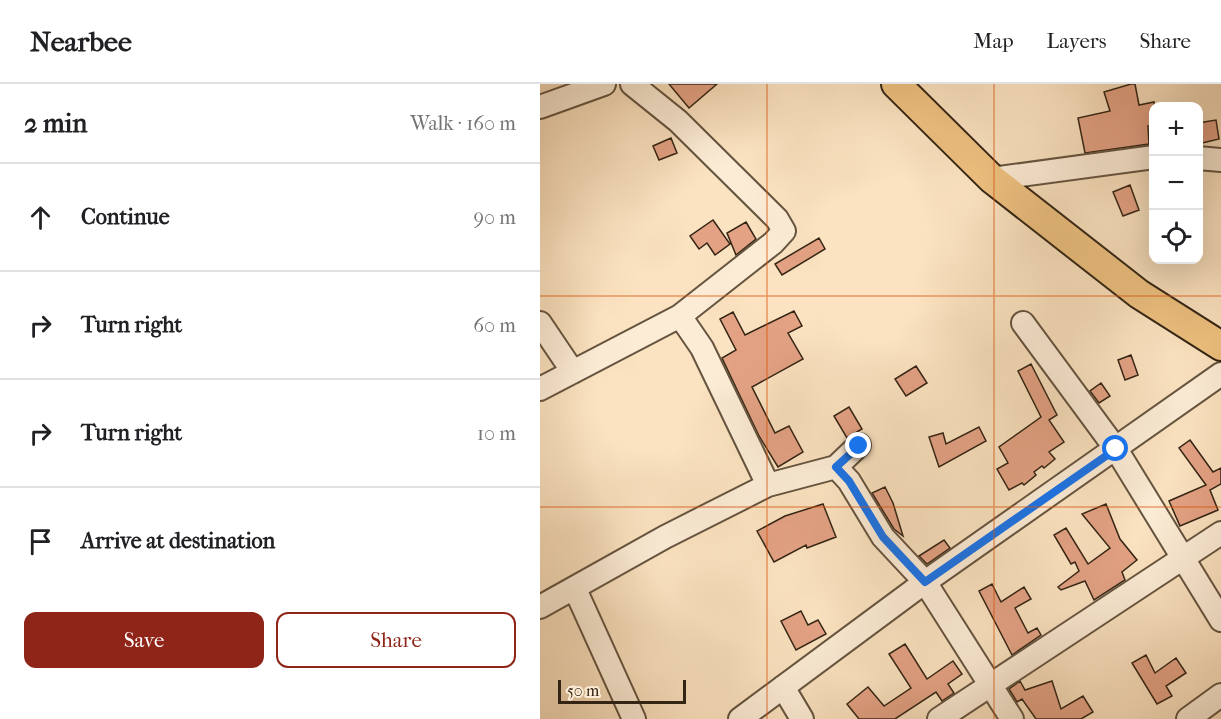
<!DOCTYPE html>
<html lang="en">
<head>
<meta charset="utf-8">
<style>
  body { margin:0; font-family:"IM FELL French Canon",serif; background:#f6f6f6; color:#202124 }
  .controls { position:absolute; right:18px; top:18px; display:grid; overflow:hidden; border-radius:12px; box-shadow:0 6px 24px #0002 }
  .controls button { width:54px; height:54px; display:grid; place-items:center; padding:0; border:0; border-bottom:2px solid #e0e0e0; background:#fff; color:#202124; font:30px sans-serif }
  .scale { position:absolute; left:18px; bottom:15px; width:128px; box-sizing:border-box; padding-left:6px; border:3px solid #332414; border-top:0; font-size:16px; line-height:21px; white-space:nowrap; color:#332414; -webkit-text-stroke:4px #fcecd6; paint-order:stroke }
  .stop { position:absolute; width:18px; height:18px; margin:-14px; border:4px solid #1a73e8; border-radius:50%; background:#fff }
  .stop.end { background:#1a73e8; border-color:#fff; box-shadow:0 2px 6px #0008 }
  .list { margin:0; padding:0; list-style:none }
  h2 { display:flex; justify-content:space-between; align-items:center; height:78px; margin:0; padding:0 24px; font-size:26px }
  h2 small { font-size:20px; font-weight:400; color:#757577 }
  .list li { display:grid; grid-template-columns:39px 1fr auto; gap:18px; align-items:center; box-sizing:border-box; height:108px; padding:0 24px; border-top:2px solid #e0e0e0 }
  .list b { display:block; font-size:22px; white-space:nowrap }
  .list em { font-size:20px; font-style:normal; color:#757577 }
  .actions { display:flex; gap:12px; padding:18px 24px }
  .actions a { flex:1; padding:14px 0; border:2px solid #8f2418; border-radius:12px; text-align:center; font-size:21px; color:#8f2418 }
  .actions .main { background:#8f2418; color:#fff }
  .icon { flex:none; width:33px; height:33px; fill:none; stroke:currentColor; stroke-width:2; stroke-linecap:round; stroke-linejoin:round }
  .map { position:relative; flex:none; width:681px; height:635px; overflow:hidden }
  header { display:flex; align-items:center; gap:36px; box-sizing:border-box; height:84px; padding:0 30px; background:#fff; border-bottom:2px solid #e0e0e0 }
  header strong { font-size:28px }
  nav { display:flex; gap:33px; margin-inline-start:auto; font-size:21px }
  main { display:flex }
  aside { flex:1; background:#fff }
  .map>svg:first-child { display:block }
</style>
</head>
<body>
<header>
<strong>Nearbee</strong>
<nav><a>Map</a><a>Layers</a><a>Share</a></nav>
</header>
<main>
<aside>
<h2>2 min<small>Walk · 160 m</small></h2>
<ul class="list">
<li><svg class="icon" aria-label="ahead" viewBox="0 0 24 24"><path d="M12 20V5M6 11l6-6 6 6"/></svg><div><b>Continue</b></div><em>90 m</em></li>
<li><svg class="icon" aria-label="right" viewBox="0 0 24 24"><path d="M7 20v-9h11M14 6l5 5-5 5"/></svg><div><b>Turn right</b></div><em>60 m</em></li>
<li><svg class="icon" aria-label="right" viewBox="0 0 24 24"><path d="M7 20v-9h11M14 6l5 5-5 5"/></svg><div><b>Turn right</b></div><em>10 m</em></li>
<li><svg class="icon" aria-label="arrive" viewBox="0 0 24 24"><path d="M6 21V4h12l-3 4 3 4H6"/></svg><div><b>Arrive at destination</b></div></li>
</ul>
<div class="actions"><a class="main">Save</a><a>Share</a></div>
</aside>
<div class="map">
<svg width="681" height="635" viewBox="0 0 681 635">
  <rect width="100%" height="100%" fill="#fbe2c0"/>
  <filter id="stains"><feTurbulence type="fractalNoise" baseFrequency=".00333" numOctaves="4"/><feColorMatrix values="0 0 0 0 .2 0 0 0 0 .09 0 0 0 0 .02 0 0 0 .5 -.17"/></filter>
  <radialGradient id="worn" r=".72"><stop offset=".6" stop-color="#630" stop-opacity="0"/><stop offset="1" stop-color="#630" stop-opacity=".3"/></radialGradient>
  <!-- building -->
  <path fill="#e3a284" stroke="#332414" stroke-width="1.5" d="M129,0H177L149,24Z
    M591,0H595L599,21L614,18V41L608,42L609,60L545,69L538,34L570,27L564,8Z
    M676,36L679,55L658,60V39Z
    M131,54L137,69L119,76L113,62Z
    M590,101L599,126L583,132L573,108Z
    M173,136L190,160L175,171L167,159L159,165L150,152Z
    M206,138L216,155L196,171L187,149Z
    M279,154L285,165L242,191L235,180Z
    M254,227L262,242L248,249L263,275L212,303L235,349L249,342L263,368L238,383L219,352L182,274L196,266L180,235L193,228L205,251Z
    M591,271L598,291L585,296L578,276Z
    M491,280L517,331L509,336L524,358L509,368L515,375L504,384L502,382L494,388L496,391L484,401L482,399L469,406L457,385L468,379L459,363L501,333L478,287Z
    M376,282L387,299L366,312L355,295Z
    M561,299L570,312L559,319L550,307Z
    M309,323L322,345L307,354L294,332Z
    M439,343L446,357L399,383L389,353L403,349L406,360Z
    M650,356L673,388L681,384V400L670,406L678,426L640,442L629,417L666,401L639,364Z
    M345,403L353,419L363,452L354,445L332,409Z
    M283,420L296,453L267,464L266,461L234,478L217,447L245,432Z
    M566,420L580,455L597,476L582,488L585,496L554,516L545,497L521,506L518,503L539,487L535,478L531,480L514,451L526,444L548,480L570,464L542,430Z
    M404,456L410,464L387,480L379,472Z
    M452,500L461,518L484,503L491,515L475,524L488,549L497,544L501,551L472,571L439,507Z
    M261,527L268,541L278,536L286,550L256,566L241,537Z
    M365,560L387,595L413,577L422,590L408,600L414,609L402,617L396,608L355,635H319L307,620L328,603L344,622L371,604L349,570Z
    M606,571L615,589L636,574L646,589L626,602L632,612L617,620L592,579Z
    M480,597L485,606L512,597L521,625L543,612L553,628L541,635H496L482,615L477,618L469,605Z"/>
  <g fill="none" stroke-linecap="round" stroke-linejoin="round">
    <defs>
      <path id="minor" d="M0,23L64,0
        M658,74L681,76
        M452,95L614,73
        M140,232L162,264L228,401
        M0,239L33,288
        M483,239L576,365L681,536
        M0,305L140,232L233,159L244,147L237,135L138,37L92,0
        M296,383L309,397L343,453L385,498L472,635
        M35,505L94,635
        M0,523L125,453L228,401L296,383L319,361
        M243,603L262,635
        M200,635L385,498L681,290
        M399,635L681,449
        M648,635L681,611"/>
      <path id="major" d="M356,0L452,95L599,210L681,262"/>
    </defs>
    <!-- minor casing -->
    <use href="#minor" stroke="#65543f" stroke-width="26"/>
    <!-- major casing -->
    <use href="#major" stroke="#332414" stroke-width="32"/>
    <!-- minor -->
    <use href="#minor" stroke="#fcecd6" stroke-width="22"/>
    <!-- major -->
    <use href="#major" stroke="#eec180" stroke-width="28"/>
  </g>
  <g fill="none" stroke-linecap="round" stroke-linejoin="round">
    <!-- route -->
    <path stroke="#1a73e8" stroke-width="8" d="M319,362L296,383L309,397L343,453L385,498L576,365"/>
  </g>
  <!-- grid -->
  <path fill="none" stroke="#df560c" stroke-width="1.5" stroke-opacity="0.55" d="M227,0V635M454,0V635M0,212H681M0,423H681"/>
  <rect width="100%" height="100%" filter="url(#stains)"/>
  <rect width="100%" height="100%" fill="url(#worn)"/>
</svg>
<div class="controls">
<button>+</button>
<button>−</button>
<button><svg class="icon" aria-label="locate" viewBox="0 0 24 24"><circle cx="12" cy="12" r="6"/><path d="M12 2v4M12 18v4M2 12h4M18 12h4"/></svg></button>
</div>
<div class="scale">50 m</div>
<div class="stop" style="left:576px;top:365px"></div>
<div class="stop end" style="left:319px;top:362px"></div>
</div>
</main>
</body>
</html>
